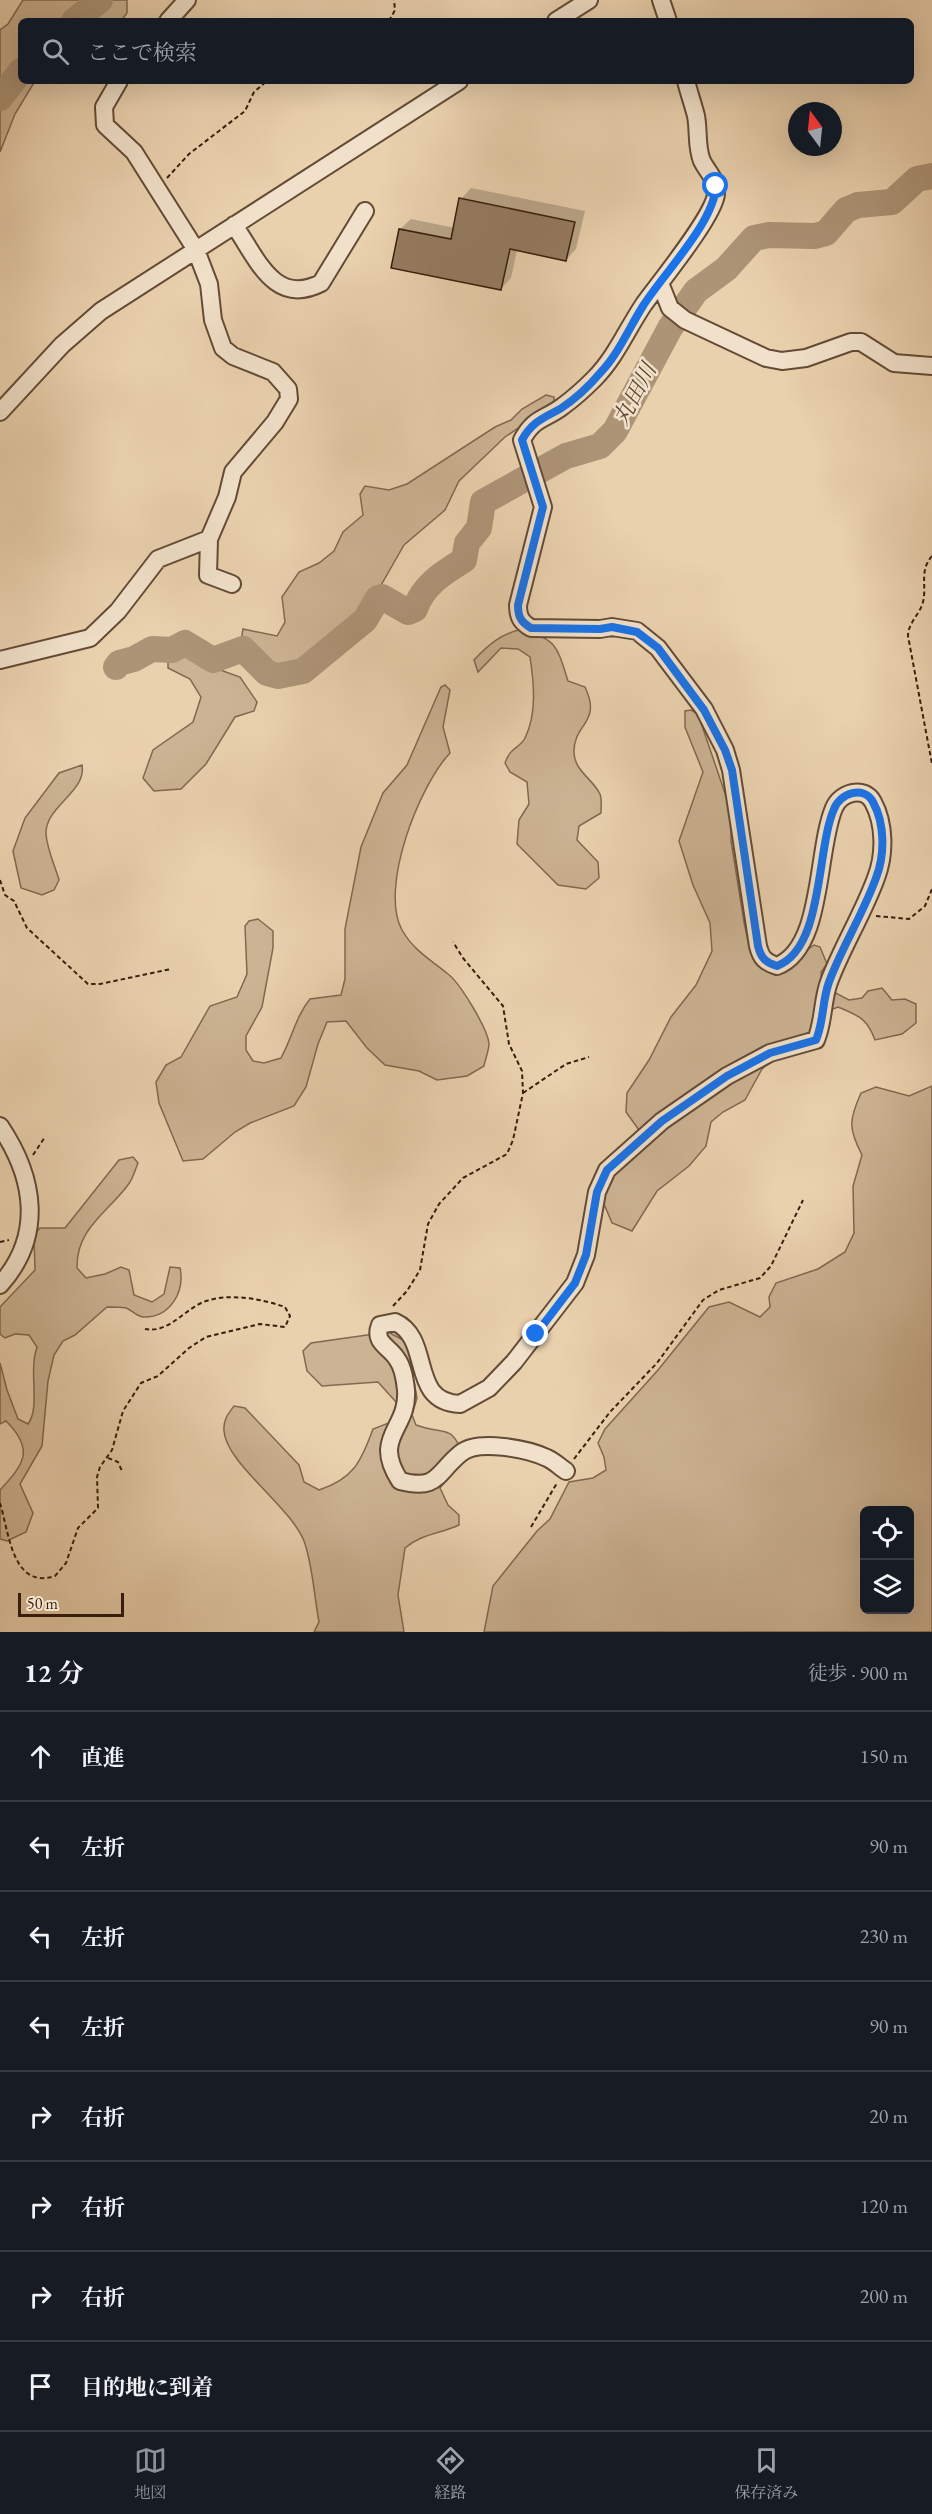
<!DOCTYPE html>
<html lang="ja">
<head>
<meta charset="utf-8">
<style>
  body { margin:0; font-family:"EB Garamond","Noto Serif JP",serif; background:#242831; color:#f1f3f6 }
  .controls { position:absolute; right:18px; bottom:18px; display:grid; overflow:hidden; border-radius:9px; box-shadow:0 6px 24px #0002 }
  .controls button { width:54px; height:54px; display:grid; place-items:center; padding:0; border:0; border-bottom:2px solid #363941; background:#171b24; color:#f1f3f6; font:30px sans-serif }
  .compass { position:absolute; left:788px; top:102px; width:54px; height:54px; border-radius:50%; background:#171b24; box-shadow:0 6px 24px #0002; rotate:345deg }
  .scale { position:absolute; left:18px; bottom:15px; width:106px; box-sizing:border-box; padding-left:6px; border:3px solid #381e0d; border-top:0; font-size:16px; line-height:21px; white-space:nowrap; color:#381e0d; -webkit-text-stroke:4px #f1e1ca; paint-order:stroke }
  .stop { position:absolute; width:18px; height:18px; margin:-14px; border:4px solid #1a73e8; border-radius:50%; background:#fff }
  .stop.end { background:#1a73e8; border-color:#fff; box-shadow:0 2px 6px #0008 }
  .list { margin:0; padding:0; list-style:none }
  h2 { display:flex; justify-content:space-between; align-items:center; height:78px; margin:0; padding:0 24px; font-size:26px }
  h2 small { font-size:20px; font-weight:400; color:#9ea1a6 }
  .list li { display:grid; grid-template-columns:39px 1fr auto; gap:18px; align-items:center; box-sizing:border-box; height:90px; padding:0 24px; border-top:2px solid #363941 }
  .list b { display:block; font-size:22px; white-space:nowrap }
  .list em { font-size:20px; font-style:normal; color:#9ea1a6 }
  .icon { flex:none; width:33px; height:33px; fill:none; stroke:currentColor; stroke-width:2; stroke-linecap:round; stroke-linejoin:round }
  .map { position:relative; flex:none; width:932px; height:1632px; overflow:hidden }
  .search { position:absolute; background:#171b24; box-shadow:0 6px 24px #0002; left:18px; right:18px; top:18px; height:66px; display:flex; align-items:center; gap:15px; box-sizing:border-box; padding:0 21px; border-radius:9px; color:#9ea1a6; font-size:22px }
  .sheet { height:798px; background:#171b24 }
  nav { display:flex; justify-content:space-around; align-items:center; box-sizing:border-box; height:84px; border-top:2px solid #363941; background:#171b24; font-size:16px; color:#9ea1a6 }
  nav a { display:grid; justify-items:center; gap:3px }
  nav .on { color:#8c9099 }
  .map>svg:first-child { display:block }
</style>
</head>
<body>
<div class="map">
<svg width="932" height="1632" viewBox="0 0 932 1632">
  <rect width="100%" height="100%" fill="#ead1ae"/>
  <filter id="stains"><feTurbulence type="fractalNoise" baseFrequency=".00333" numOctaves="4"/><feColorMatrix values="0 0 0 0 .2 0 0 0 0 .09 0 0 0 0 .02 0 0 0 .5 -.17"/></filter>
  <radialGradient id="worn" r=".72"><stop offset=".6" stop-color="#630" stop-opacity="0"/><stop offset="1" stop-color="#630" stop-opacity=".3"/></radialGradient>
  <!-- green -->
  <path fill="#ccb393" stroke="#826850" stroke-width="1.5" fill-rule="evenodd" d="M23,0H127V13L121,21H21V81H35L15,114L0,152V30L8,24Z
    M546,395L554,397V404L505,437L459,481L445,510L404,545L364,615L327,646L312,663L281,670L268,668L241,641L243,629L277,636L285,622L282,597L299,572L319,563L334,551L343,532L363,515L360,494L365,486L389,490L407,484L495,427L511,420L522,409Z
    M522,629C557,640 557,646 568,681L585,687C602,723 574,723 574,751C573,770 593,779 600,794C602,799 601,807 601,813L579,826L577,840L598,862L599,878L586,889L558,885L517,844L519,820L529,804L527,782L510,772L505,763C510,747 520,748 525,738C537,714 534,683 530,657L518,649L501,648L478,672L474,660C489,644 501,634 522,629Z
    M168,654C181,654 193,653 201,663L240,677L257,702L254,711L235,717L206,764L181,789L154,791L143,778L153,750L193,722L201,697L190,679L168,668Z
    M445,685L450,690L443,727L450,753C419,786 379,888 402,930C414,951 430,959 448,974C460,983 488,1029 489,1044C489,1050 485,1060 484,1066L467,1076L437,1080L419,1071L385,1065L367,1048L346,1021L327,1022L318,1044L306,1087L294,1106L250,1123L235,1132L203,1159L183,1161L159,1103L156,1082L166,1065L181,1057L210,1006L237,997L247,974L245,926L249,921L258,919L273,931V948L262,1007L246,1036V1050L253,1061L264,1063L281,1058C292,1038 296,1016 310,999L341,995L345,979V929L361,847L383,793L407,765L441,687Z
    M691,710L698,714L731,811V841L744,922L749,946L756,960L800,955L814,945L820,947L827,964L821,972L822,986L849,1000L862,998L868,991L882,988L892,1000L905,999L916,1004V1023L902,1034L875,1040C867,1018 859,1016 838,1007L825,1012L814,1029L762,1069L745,1100L723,1112L711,1122L706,1146L689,1166L657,1191L632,1231L612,1223L601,1197L611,1173L637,1142L639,1130L626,1112L627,1093L649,1060L671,1017L696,985L712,951L710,923L693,885L679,841L703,772L685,727V711Z
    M82,765C87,792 45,806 46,834C47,849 55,866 59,880L54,890L42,895L21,888L13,851L25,818L59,773Z
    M932,1086V1632H484L493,1586L537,1531L550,1519L569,1482L593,1478L606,1470L604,1457L598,1443L605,1429L658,1370L709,1307L729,1302L760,1317L770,1307L769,1297L776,1283L818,1269L845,1252L854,1233L853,1186L862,1155C848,1128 849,1120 861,1093L876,1087L909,1096ZM864,1510H910V1610H864Z
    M133,1157L138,1163C135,1170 133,1179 128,1185C107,1213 76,1229 77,1268L86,1278L105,1274L121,1267L129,1270L134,1295L152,1302L164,1294L170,1267L180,1268C185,1292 170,1318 143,1317C136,1316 132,1310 126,1308C120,1307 112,1307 107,1307L75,1335L63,1341L54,1355L48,1381L42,1446L20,1484L33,1513L26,1532L7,1541L0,1539V1490C24,1464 35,1450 6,1421L0,1424V1363L7,1390L18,1419L28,1424C41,1406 28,1373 37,1347L29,1335L15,1334L5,1338L0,1334V1307L35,1270L34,1235L40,1228H65L119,1160Z
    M388,1332L407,1342L417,1398L412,1415L416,1425C446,1436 451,1422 464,1457L440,1488L448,1505L459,1515V1525C440,1534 421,1534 405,1548L398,1595L404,1632H314L319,1622C314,1596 313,1566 304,1541C290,1506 226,1463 224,1431C223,1420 228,1414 234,1406L245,1408L299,1465L304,1482L319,1490C353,1479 361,1462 373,1429L394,1421L396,1402L378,1382L322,1386L307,1371L303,1351L311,1343Z"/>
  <!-- shadow -->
  <path fill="#0003" d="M471,188L585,211L576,249L566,260L517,250L511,278L501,289L400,229L411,219L455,228L461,199Z"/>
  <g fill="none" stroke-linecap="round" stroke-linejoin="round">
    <!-- river -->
    <path stroke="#ad9477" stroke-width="26" d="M74,21L100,0
      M0,98L21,71
      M116,667L119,663L134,659L152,649L172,650L185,643L213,660L243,649L267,673L278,676L303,671L365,620L378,598L382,597L408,612L415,609C423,585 443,573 464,560L467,543L479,528L483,502L566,456L600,446L615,431L670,328L696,291L726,269L754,238L769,235L815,236L826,233L846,210L858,205L892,202L917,179L932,176"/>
  </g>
  <!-- building -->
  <path fill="#957b61" stroke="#381e0d" stroke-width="1.5" d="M459,198L575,222L566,261L510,249L501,290L391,268L399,229L451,239Z"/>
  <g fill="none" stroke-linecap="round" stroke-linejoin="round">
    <defs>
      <path id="street" d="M661,0L668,21
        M168,21L187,0
        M556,21L589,0
        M234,225C257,258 274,307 321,283L365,211
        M660,283L670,308L685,320L766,358L782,361L806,358L851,342H861L894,363L932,366
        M0,412L62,345L101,311L459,81
        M209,539L208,575L232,584
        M0,660L90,638L118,611L158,559L209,539L227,497L233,472L275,422L289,399L288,389L273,372L233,356L223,348L213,320L209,284L196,250L134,152L105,125L104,107L119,81
        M0,1126C35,1178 44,1236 0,1285
        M566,1471C560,1467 554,1461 547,1458C528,1449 478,1439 461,1453C436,1473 439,1491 400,1481C371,1436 409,1430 406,1390C405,1380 403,1367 397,1359C389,1346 373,1343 380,1325L395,1322C433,1339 408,1402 460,1404L489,1388L514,1362L575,1283L586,1255L597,1192L607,1170L662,1121L727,1076L770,1053L816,1040C824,1021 822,1001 829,982C842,947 863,914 876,878C885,855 885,824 873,802C864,785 840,793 834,808C816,850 824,948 777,966C765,962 761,958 758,946L731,770L725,750L704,709L658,648L637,631L612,627L600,629L531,628C521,622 518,617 518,605L543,507L522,440C534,417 545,420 563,406C574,398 584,389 594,379C616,357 627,329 644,304C660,282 714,216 716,194C717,179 708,173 702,161C696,147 699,131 696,116C693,104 689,93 686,81"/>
    </defs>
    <!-- street casing -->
    <use href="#street" stroke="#644b35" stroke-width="20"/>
    <!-- path -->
    <path stroke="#381e0d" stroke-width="2" stroke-dasharray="4.5 3" stroke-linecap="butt" d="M389,21L395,10L394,0
      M167,178L189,154L245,111L254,92L267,81
      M932,556C919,571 927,585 923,602C920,614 908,623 908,636L932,764
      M0,880L5,895L14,901L27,928L88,984H100L171,969
      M876,916L909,919L925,906L932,889
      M523,1093L566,1064L589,1057
      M33,1155L45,1137
      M0,1242L9,1240
      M393,1306L407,1291L420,1270L428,1224L439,1204L463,1178L507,1154L513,1140L523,1093L522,1071L509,1044L503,1006L463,958L453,942
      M108,1458L118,1462L122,1471
      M574,1459L610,1412L657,1363L703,1300L719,1290L760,1278L771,1266L803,1200
      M0,1503C9,1532 12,1590 55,1576L66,1563L78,1528L98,1508L97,1477L100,1467L112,1450L123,1411L141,1383L158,1376L189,1348L206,1337L260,1324L285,1327L290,1316L285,1307C262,1299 230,1293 206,1301C185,1308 169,1334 145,1329
      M531,1527L557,1483"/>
    <!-- street -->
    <use href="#street" stroke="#f1e1ca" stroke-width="16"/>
  </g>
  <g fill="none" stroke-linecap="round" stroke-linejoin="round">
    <!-- route -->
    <path stroke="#1a73e8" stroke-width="8" d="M536,1334L575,1283L586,1255L597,1192L607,1170L662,1121L727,1076L770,1053L816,1040C824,1021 822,1001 829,982C842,947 863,914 876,878C885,855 885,824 873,802C864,785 840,793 834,809C816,850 824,948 777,966C765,962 761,958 758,946L732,770L725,750L704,710L658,648L637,632L612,627L600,629L531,628C521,622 518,617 518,605L543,507L522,440C532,422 543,418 560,409C574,400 590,385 601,372C619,353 629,328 643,306C663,274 714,223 716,186"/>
  </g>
  <g text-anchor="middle" stroke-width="5" stroke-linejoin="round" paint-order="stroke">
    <!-- water labels -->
    <g font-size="22" font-style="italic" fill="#614732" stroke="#f1e1ca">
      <text transform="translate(634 394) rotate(-62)" y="8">丸田川</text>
    </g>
  </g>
  <rect width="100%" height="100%" filter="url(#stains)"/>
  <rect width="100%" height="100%" fill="url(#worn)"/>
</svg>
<div class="controls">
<button><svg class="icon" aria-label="locate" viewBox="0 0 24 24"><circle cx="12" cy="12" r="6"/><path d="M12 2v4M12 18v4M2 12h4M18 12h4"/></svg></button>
<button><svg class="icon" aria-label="layers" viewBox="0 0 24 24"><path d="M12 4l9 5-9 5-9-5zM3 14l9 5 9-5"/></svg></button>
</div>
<svg class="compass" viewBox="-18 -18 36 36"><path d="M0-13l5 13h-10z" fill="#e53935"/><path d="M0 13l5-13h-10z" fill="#9ea1a6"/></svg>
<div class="scale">50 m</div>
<div class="stop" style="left:716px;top:186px"></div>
<div class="stop end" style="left:536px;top:1334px"></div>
<div class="search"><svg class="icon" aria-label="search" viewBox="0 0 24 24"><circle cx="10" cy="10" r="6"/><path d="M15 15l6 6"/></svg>ここで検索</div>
</div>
<section class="sheet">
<h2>12 分<small>徒歩 · 900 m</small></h2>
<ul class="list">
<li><svg class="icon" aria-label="ahead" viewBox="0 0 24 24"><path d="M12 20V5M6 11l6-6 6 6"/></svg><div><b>直進</b></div><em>150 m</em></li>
<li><svg class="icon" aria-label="left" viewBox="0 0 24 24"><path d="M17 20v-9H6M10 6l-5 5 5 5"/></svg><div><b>左折</b></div><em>90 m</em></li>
<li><svg class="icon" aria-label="left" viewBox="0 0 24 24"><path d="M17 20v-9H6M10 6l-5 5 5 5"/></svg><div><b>左折</b></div><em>230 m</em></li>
<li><svg class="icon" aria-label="left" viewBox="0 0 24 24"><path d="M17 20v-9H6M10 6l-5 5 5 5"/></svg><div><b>左折</b></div><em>90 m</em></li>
<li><svg class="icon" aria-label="right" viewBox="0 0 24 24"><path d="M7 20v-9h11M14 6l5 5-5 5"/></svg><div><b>右折</b></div><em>20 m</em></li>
<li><svg class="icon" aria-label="right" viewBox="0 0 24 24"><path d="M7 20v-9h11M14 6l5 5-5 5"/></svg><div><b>右折</b></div><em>120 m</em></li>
<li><svg class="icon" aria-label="right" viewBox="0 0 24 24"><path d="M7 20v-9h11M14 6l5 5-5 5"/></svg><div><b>右折</b></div><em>200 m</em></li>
<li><svg class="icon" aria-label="arrive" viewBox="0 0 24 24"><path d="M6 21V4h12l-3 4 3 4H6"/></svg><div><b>目的地に到着</b></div></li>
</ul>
</section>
<nav>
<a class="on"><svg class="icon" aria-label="map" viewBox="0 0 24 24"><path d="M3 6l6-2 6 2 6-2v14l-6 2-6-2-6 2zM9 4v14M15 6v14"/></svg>地図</a>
<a><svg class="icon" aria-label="directions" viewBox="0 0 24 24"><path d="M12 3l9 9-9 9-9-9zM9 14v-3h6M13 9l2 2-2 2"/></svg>経路</a>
<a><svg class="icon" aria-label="saved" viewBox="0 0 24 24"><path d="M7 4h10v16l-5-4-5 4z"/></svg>保存済み</a>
</nav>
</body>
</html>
